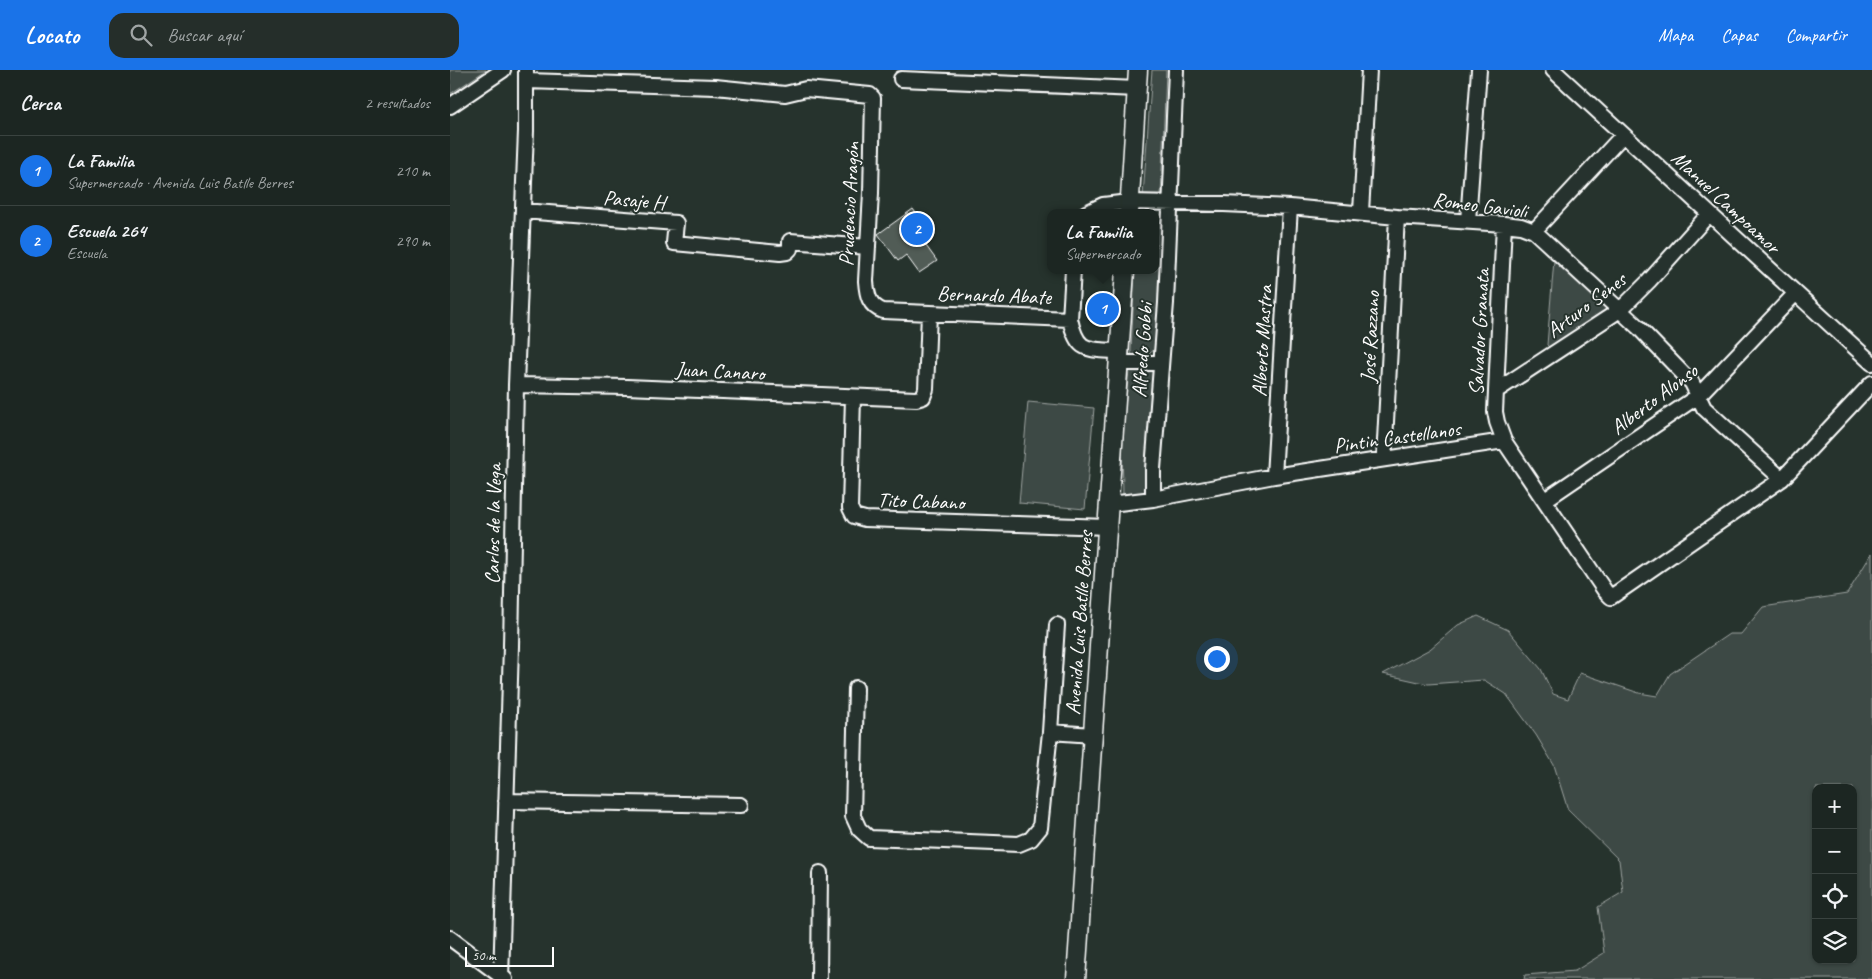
<!DOCTYPE html>
<html lang="es">
<head>
<meta charset="utf-8">
<style>
  body { margin:0; font-family:Caveat,sans-serif; background:#252e2a; color:#f1f3f6 }
  .controls { position:absolute; right:15px; bottom:15px; display:grid; overflow:hidden; border-radius:10px; box-shadow:0 1px 4px #0004 }
  .controls button { width:45px; height:45px; display:grid; place-items:center; padding:0; border:0; border-bottom:1px solid #3a4340; background:#1c2622; color:#f1f3f6; font:25px sans-serif }
  .scale { position:absolute; left:15px; bottom:12px; width:89px; box-sizing:border-box; padding-left:5px; border:2px solid #fff; border-top:0; font-size:14px; line-height:18px; white-space:nowrap; color:#fff; -webkit-text-stroke:4px #26332d; paint-order:stroke }
  .you { position:absolute; left:766px; top:588px; width:18px; height:18px; margin:-12px; border:4px solid #fff; border-radius:50%; background:#1a73e8; box-shadow:0 0 0 8px #1a73e833 }
  .badge { display:grid; place-items:center; width:32px; height:32px; border-radius:50%; background:#1a73e8; color:#fff; font-size:16px; font-weight:700 }
  .pin { position:absolute; translate:-50% -50%; border:2px solid #fff; box-shadow:0 1px 5px #0006 }
  .popup { position:absolute; left:597px; top:139px; width:112px; height:65px; box-sizing:border-box; display:grid; place-content:center; border-radius:10px; background:#1c2622; filter:drop-shadow(0 1px 4px #0005); font-size:16px; white-space:nowrap; color:#a0a5a5 }
  .popup b { font-size:19px; color:#f1f3f6 }
  .popup::after { content:''; position:absolute; left:50%; top:100%; margin-left:-10px; border:10px solid transparent; border-top-color:#1c2622 }
  .list { margin:0; padding:0; list-style:none }
  h2 { display:flex; justify-content:space-between; align-items:center; height:65px; margin:0; padding:0 20px; font-size:21px }
  h2 small { font-size:16px; font-weight:400; color:#a0a5a5 }
  .list li { display:grid; grid-template-columns:32px 1fr auto; gap:15px; align-items:center; box-sizing:border-box; height:70px; padding:0 20px; border-top:1px solid #3a4340 }
  .list b { display:block; font-size:19px; white-space:nowrap }
  .list p { margin:0; font-size:16px; white-space:nowrap; color:#a0a5a5 }
  .list em { font-size:16px; font-style:normal; color:#a0a5a5 }
  .icon { flex:none; width:28px; height:28px; fill:none; stroke:currentColor; stroke-width:2; stroke-linecap:round; stroke-linejoin:round }
  .map { position:relative; flex:none; width:1422px; height:909px; overflow:hidden }
  header { display:flex; align-items:center; gap:30px; box-sizing:border-box; height:70px; padding:0 25px; background:#1a73e8; color:#fff }
  header strong { font-size:24px }
  nav { display:flex; gap:28px; margin-inline-start:auto; font-size:18px }
  .search { width:350px; height:45px; background:#252e2a; display:flex; align-items:center; gap:12px; box-sizing:border-box; padding:0 18px; border-radius:15px; color:#a0a5a5; font-size:19px }
  main { display:flex }
  aside { flex:1; background:#1c2622 }
  .map>svg:first-child { display:block }
</style>
</head>
<body>
<header>
<strong>Locato</strong>
<div class="search"><svg class="icon" aria-label="search" viewBox="0 0 24 24"><circle cx="10" cy="10" r="6"/><path d="M15 15l6 6"/></svg>Buscar aquí</div>
<nav><a>Mapa</a><a>Capas</a><a>Compartir</a></nav>
</header>
<main>
<aside>
<h2>Cerca<small>2 resultados</small></h2>
<ul class="list">
<li><span class="badge">1</span><div><b>La Familia</b><p>Supermercado · Avenida Luis Batlle Berres</p></div><em>210 m</em></li>
<li><span class="badge">2</span><div><b>Escuela 264</b><p>Escuela</p></div><em>290 m</em></li>
</ul>
</aside>
<div class="map">
<svg width="1422" height="909" viewBox="0 0 1422 909">
  <rect width="100%" height="100%" fill="#26332d"/>
  <filter id="ink" filterUnits="userSpaceOnUse"><feTurbulence type="fractalNoise" baseFrequency=".02" numOctaves="2"/><feDisplacementMap in="SourceGraphic" scale="10" xChannelSelector="R" yChannelSelector="G"/><feConvolveMatrix kernelMatrix="1 2 1 2 8 2 1 2 1" color-interpolation-filters="sRGB"/></filter>
  <g filter="url(#ink)">
    <!-- green -->
    <path fill="#3e4944" stroke="#9ea4a2" fill-rule="evenodd" d="M0,0H36L0,24Z
      M702,0H716L711,126L693,127Z
      M706,145L715,160L707,277C701,283 692,290 682,287L681,281L685,200H706Z
      M1104,190L1107,191L1158,239L1100,278L1097,275Z
      M684,298H697L706,304L698,420L694,423L673,426L672,363L679,301Z
      M578,332L644,338L635,439L569,433Z
      M1422,483V909H1074L1075,905L1125,901L1154,883L1148,837L1173,822L1169,790L1118,740L1104,695L1086,665L1056,624L1034,610L978,614L933,604L980,579L1008,555L1028,546L1058,560L1091,599L1103,624L1118,629L1130,603L1189,623L1207,626L1220,604L1279,564H1291L1313,537L1397,524ZM1366,718H1403V890H1366Z"/>
    <!-- building -->
    <path fill="#515c57" stroke="#fff" d="M463,139L483,167L474,173L487,191L469,203L456,185L448,191L428,164Z"/>
    <g fill="none" stroke-linecap="round" stroke-linejoin="round">
      <defs>
        <path id="minor" d="M1103,0L1422,293
          M451,9L687,19
          M77,11L265,17L335,24L356,19L420,25L423,28L421,123L416,211C417,225 419,236 433,241L620,249C628,285 638,278 671,282
          M0,36L53,0
          M73,141L226,153L224,173L330,183L337,182L340,179V171L418,177
          M911,142L919,0
          M636,143L653,135L679,132L774,134L840,137L947,147L1054,154L1071,156L1084,161L1188,257L1242,313L1254,338L1332,409
          M1018,151L1029,0
          M1054,154L1045,342L1047,352L1054,371
          M1084,161L1173,65
          M620,249L623,200
          M670,293H711
          M66,315L177,317L466,329L473,327L476,319L479,243
          M1046,321L1170,240L1199,211L1259,144
          M403,327L400,438L404,446L415,449L658,457
          M934,389L947,147
          M824,406L840,137
          M703,429V399L716,233L726,0
          M1095,430L1248,326L1345,224
          M660,434L703,429L824,406L1054,371L1155,521L1161,527L1332,409L1422,313
          M406,618L403,746L409,759L419,768L569,774L581,769L590,758L600,662L607,555
          M600,662L643,665
          M56,731L291,735
          M0,868L55,909
          M51,909L61,576L66,315L76,61V0
          M369,909L370,803"/>
        <path id="major" d="M679,143L688,0
          M626,909L675,200"/>
      </defs>
      <!-- minor casing -->
      <use href="#minor" stroke="#fff" stroke-width="18"/>
      <!-- major casing -->
      <use href="#major" stroke="#fff" stroke-width="21"/>
      <!-- minor -->
      <use href="#minor" stroke="#26332d" stroke-width="14"/>
      <!-- major -->
      <use href="#major" stroke="#26332d" stroke-width="18"/>
    </g>
  </g>
  <g text-anchor="middle" stroke-width="4" stroke-linejoin="round" paint-order="stroke">
    <!-- street labels -->
    <g font-size="21" fill="#fff" stroke="#26332d">
      <text transform="translate(184 130) rotate(5)" y="7">Pasaje H</text>
      <text transform="translate(1276 132) rotate(43)" y="7">Manuel Campoamor</text>
      <text transform="translate(399 134) rotate(-87)" y="7">Prudencio Aragón</text>
      <text transform="translate(1030 135) rotate(7)" y="7">Romeo Gavioli</text>
      <text transform="translate(544 225) rotate(2)" y="7">Bernardo Abate</text>
      <text transform="translate(1136 235) rotate(-37)" y="7">Arturo Senes</text>
      <text transform="translate(1029 262) rotate(-87)" y="7">Salvador Granata</text>
      <text transform="translate(920 267) rotate(-87)" y="7">José Razzano</text>
      <text transform="translate(812 271) rotate(-87)" y="7">Alberto Mastra</text>
      <text transform="translate(692 280) rotate(-86)" y="7">Alfredo Gobbi</text>
      <text transform="translate(270 301) rotate(3)" y="7">Juan Canaro</text>
      <text transform="translate(1204 329) rotate(-37)" y="7">Alberto Alonso</text>
      <text transform="translate(947 367) rotate(-8)" y="7">Pintin Castellanos</text>
      <text transform="translate(471 431) rotate(2)" y="7">Tito Cabano</text>
      <text transform="translate(43 454) rotate(-89)" y="7">Carlos de la Vega</text>
      <text transform="translate(629 553) rotate(-86)" y="7">Avenida Luis Batlle Berres</text>
    </g>
  </g>
</svg>
<div class="controls">
<button>+</button>
<button>−</button>
<button><svg class="icon" aria-label="locate" viewBox="0 0 24 24"><circle cx="12" cy="12" r="6"/><path d="M12 2v4M12 18v4M2 12h4M18 12h4"/></svg></button>
<button><svg class="icon" aria-label="layers" viewBox="0 0 24 24"><path d="M12 4l9 5-9 5-9-5zM3 14l9 5 9-5"/></svg></button>
</div>
<div class="scale">50 m</div>
<div class="you"></div>
<div class="pin badge" style="left:653px;top:239px">1</div>
<div class="popup"><b>La Familia</b>Supermercado</div>
<div class="pin badge" style="left:467px;top:159px">2</div>
</div>
</main>
</body>
</html>
